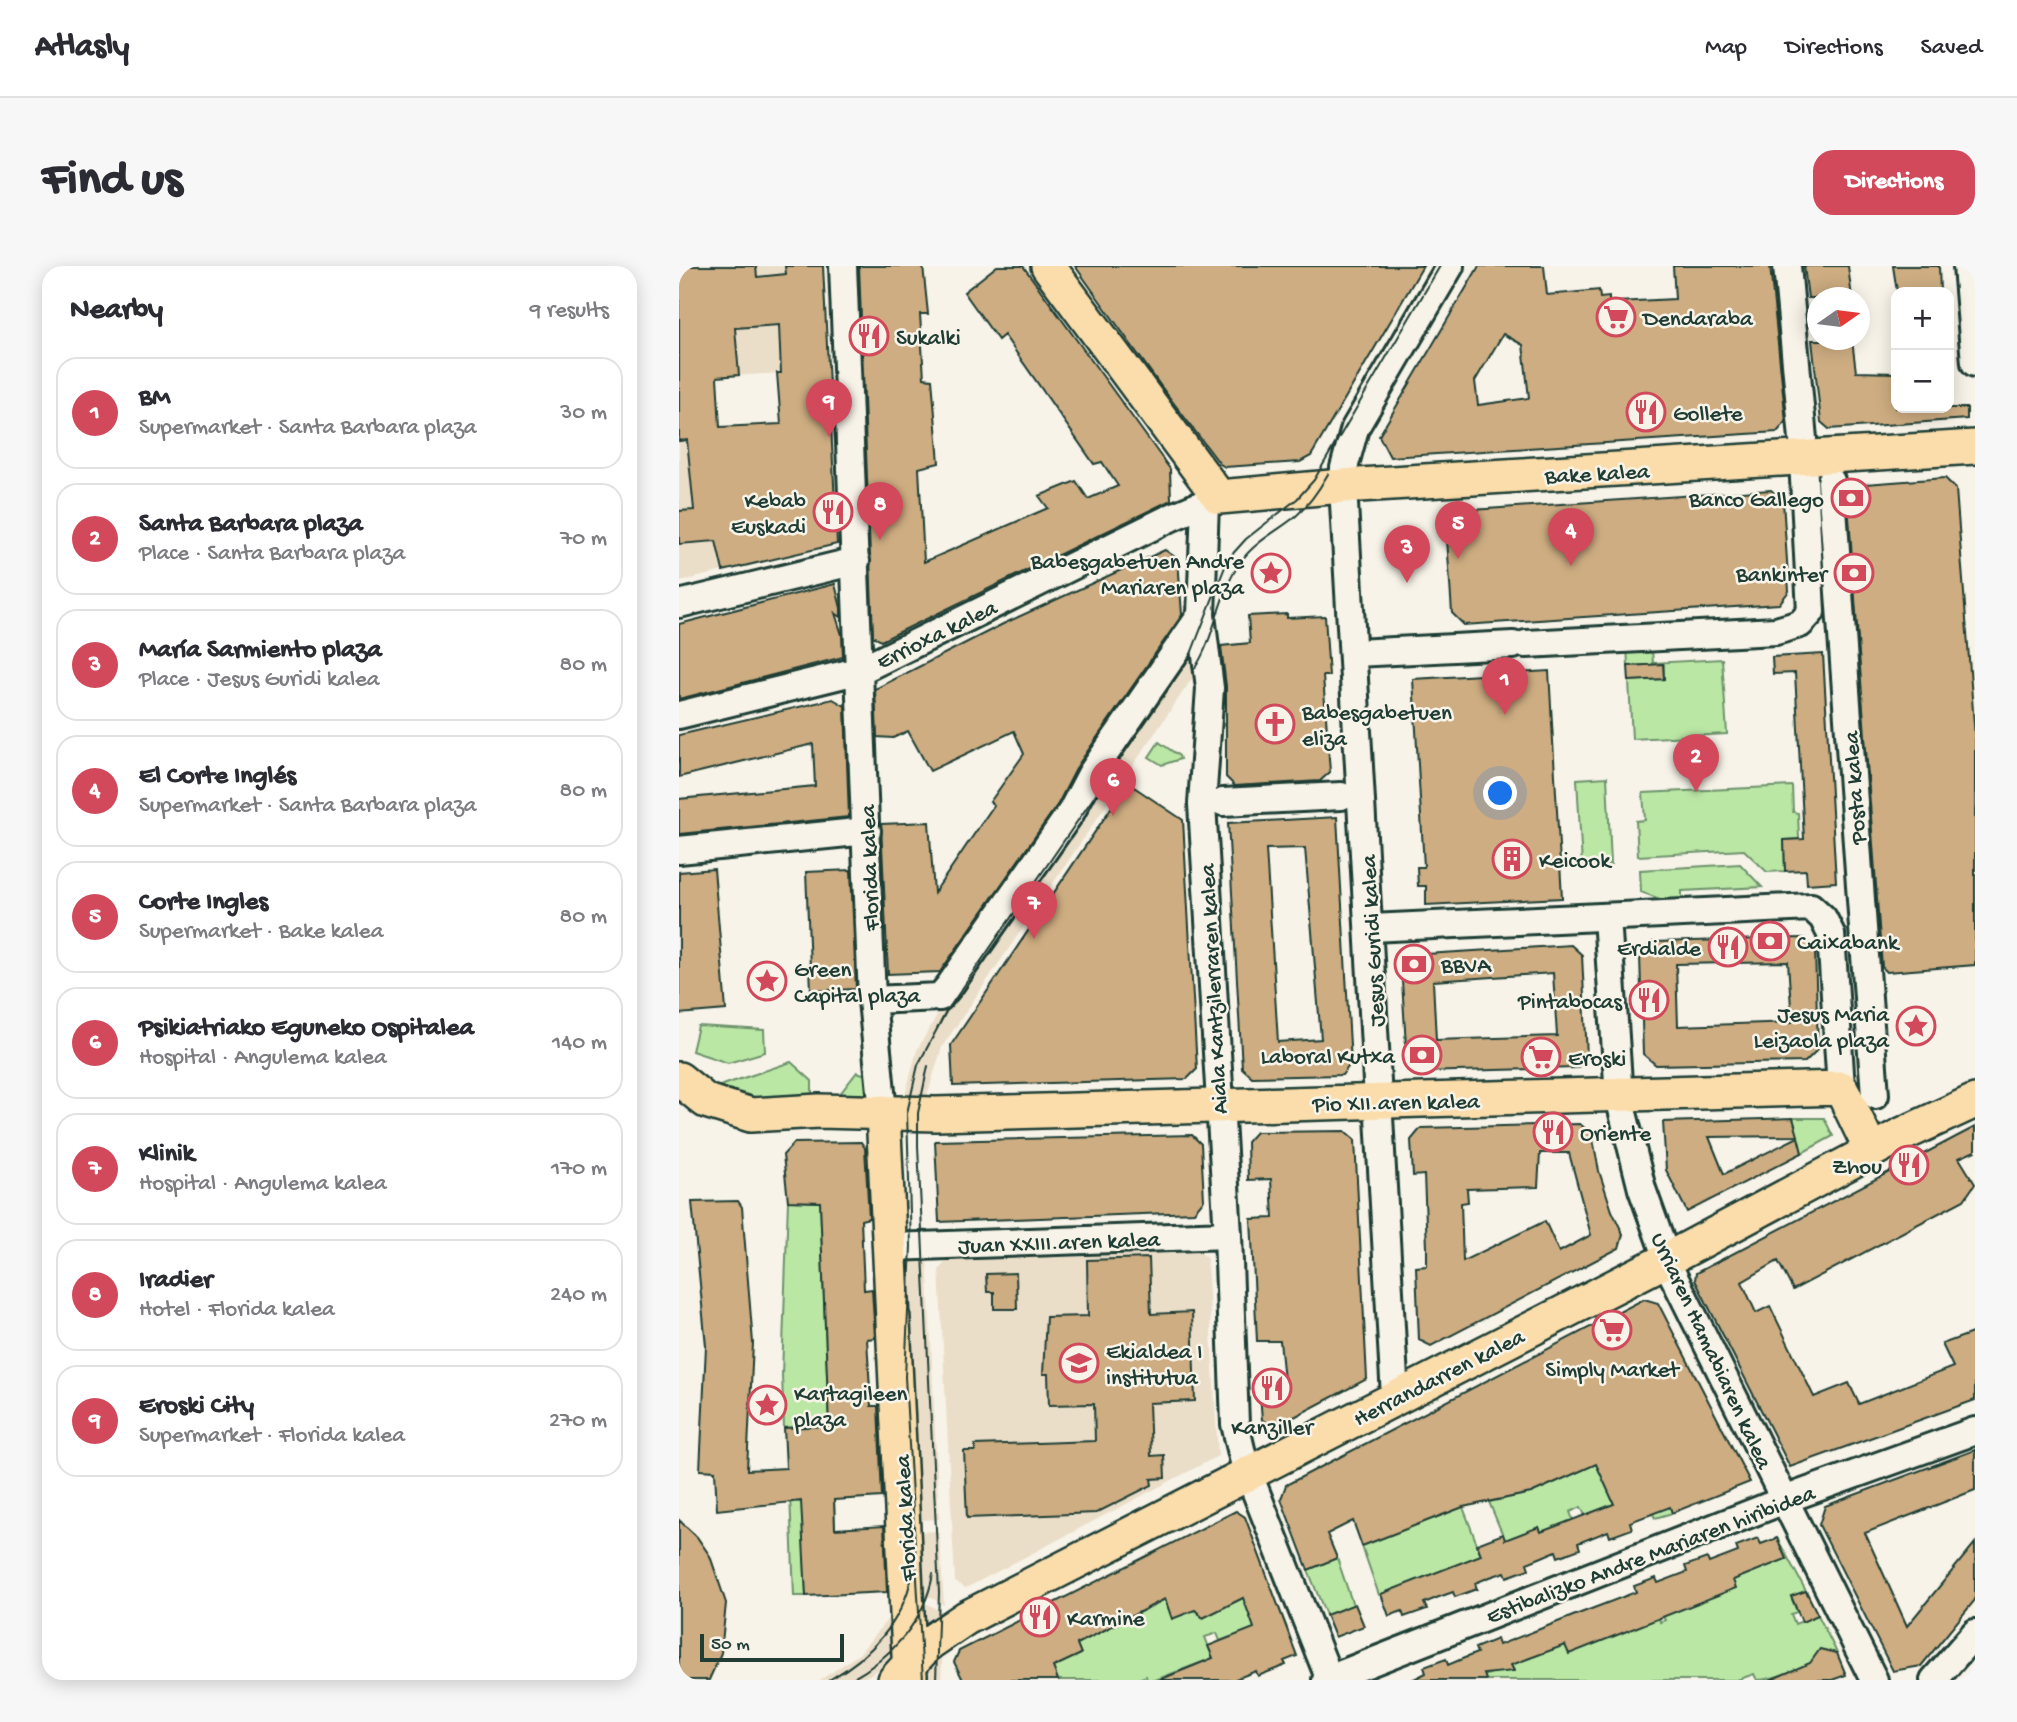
<!DOCTYPE html>
<html lang="en">
<head>
<meta charset="utf-8">
<style>
  body { margin:0; font-family:"Gochi Hand",sans-serif; background:#f7f7f7; color:#2b2b33 }
  .controls { position:absolute; right:21px; top:21px; display:grid; overflow:hidden; border-radius:14px; box-shadow:0 4px 18px #0003 }
  .controls button { width:63px; height:63px; display:grid; place-items:center; padding:0; border:0; border-bottom:2px solid #e1e1e2; background:#fff; color:#2b2b33; font:35px sans-serif }
  .compass { position:absolute; left:1128px; top:21px; width:63px; height:63px; border-radius:50%; background:#fff; box-shadow:0 4px 18px #0003; rotate:76deg }
  .scale { position:absolute; left:21px; bottom:18px; width:144px; box-sizing:border-box; padding-left:7px; border:4px solid #1f3d34; border-top:0; font-size:19px; line-height:24px; white-space:nowrap; color:#1f3d34; -webkit-text-stroke:5px #f7f3e8; paint-order:stroke }
  .you { position:absolute; left:822px; top:528px; width:24px; height:24px; margin:-18px; border:5px solid #fff; border-radius:50%; background:#1a73e8; box-shadow:0 0 0 10px #1a73e833 }
  .badge { display:grid; place-items:center; width:46px; height:46px; border-radius:50%; background:#d1495b; color:#fff; font-size:23px; font-weight:700 }
  .pin { position:absolute; translate:-50% -58px; filter:drop-shadow(0 2px 4px #0008) }
  .pin::after { content:''; position:absolute; top:37px; width:24px; height:21px; background:inherit; clip-path:polygon(0 0,100% 0,50% 100%) }
  .list { margin:0; padding:0; list-style:none }
  h2 { display:flex; justify-content:space-between; align-items:center; height:91px; margin:0; padding:0 28px; font-size:30px }
  h2 small { font-size:23px; font-weight:400; color:#7c7c81 }
  .list li { display:grid; grid-template-columns:46px 1fr auto; gap:21px; align-items:center; box-sizing:border-box; height:112px; margin:0 14px 14px; padding:0 14px; border:2px solid #e1e1e2; border-radius:21px }
  .list b { display:block; font-size:26px; white-space:nowrap }
  .list p { margin:0; font-size:23px; white-space:nowrap; color:#7c7c81 }
  .list em { font-size:23px; font-style:normal; color:#7c7c81 }
  .map { position:relative; flex:none; width:1296px; height:1414px; overflow:hidden; border-radius:21px }
  header { display:flex; align-items:center; gap:42px; box-sizing:border-box; height:98px; padding:0 35px; background:#fff; border-bottom:2px solid #e1e1e2 }
  header strong { font-size:33px }
  nav { display:flex; gap:38px; margin-inline-start:auto; font-size:24px }
  .intro { display:flex; align-items:center; justify-content:space-between; box-sizing:border-box; height:168px; padding:0 42px }
  h1 { margin:0; font-size:49px }
  .button { padding:18px 32px; border-radius:21px; background:#d1495b; color:#fff; font-size:24px; font-weight:700 }
  main { display:flex; gap:42px; padding:0 42px }
  aside { flex:1; background:#fff; border-radius:21px; box-shadow:0 4px 18px #0003 }
  .map>svg:first-child { display:block }
</style>
</head>
<body>
<header>
<strong>Atlasly</strong>
<nav><a>Map</a><a>Directions</a><a>Saved</a></nav>
</header>
<div class="intro"><h1>Find us</h1><a class="button">Directions</a></div>
<main>
<aside>
<h2>Nearby<small>9 results</small></h2>
<ul class="list">
<li><span class="badge">1</span><div><b>BM</b><p>Supermarket · Santa Barbara plaza</p></div><em>30 m</em></li>
<li><span class="badge">2</span><div><b>Santa Barbara plaza</b><p>Place · Santa Barbara plaza</p></div><em>70 m</em></li>
<li><span class="badge">3</span><div><b>María Sarmiento plaza</b><p>Place · Jesus Guridi kalea</p></div><em>80 m</em></li>
<li><span class="badge">4</span><div><b>El Corte Inglés</b><p>Supermarket · Santa Barbara plaza</p></div><em>80 m</em></li>
<li><span class="badge">5</span><div><b>Corte Ingles</b><p>Supermarket · Bake kalea</p></div><em>80 m</em></li>
<li><span class="badge">6</span><div><b>Psikiatriako Eguneko Ospitalea</b><p>Hospital · Angulema kalea</p></div><em>140 m</em></li>
<li><span class="badge">7</span><div><b>Klinik</b><p>Hospital · Angulema kalea</p></div><em>170 m</em></li>
<li><span class="badge">8</span><div><b>Iradier</b><p>Hotel · Florida kalea</p></div><em>240 m</em></li>
<li><span class="badge">9</span><div><b>Eroski City</b><p>Supermarket · Florida kalea</p></div><em>270 m</em></li>
</ul>
</aside>
<div class="map">
<svg width="1296" height="1414" viewBox="0 0 1296 1414">
  <rect width="100%" height="100%" fill="#f7f3e8"/>
  <filter id="ink" filterUnits="userSpaceOnUse"><feTurbulence type="fractalNoise" baseFrequency=".0143" numOctaves="2"/><feDisplacementMap in="SourceGraphic" scale="14" xChannelSelector="R" yChannelSelector="G"/><feConvolveMatrix kernelMatrix="1 2 1 2 8 2 1 2 1" color-interpolation-filters="sRGB"/></filter>
  <g filter="url(#ink)">
    <!-- built -->
    <path fill="#ebdec9" d="M0,0H144L149,104L38,111L31,172L37,275L44,305L0,316Z
      M510,378L523,398L263,781L245,840L224,837L238,784L258,749Z
      M519,984L528,992L539,1190L287,1322L276,1316L260,1004L269,992Z
      M248,988L260,1253L230,1255L226,989Z
      M260,1265L265,1339L251,1331L233,1329L230,1266Z
      M234,1336L249,1338L266,1348L235,1378Z
      M212,1349L217,1383L209,1398L182,1414H141L180,1388Z
      M264,1378L262,1414H245L250,1401Z"/>
    <!-- green -->
    <path fill="#bbe7a5" stroke="#6d926c" stroke-width="2" d="M948,379L973,384L974,397L1043,393L1048,468L953,473L950,415L985,413V398L949,400Z
      M480,476L500,490L501,493L483,499L470,491Z
      M928,511L932,598L903,599L898,513Z
      M1113,520L1114,546L1119,547L1120,573L1105,574L1106,605L1088,606L1065,584L959,590L957,555L966,554L964,527Z
      M1061,598L1083,621L1003,625V641L962,626L961,604Z
      M19,760L85,764L86,786L49,797L13,785Z
      M112,796L133,815V830L160,829L178,806L193,811L187,828L176,838L81,840L26,825Z
      M1114,852H1145L1154,870L1123,887Z
      M109,935L141,936L150,1160L105,1162L103,1109Z
      M917,1198L984,1221L993,1247L976,1252L974,1248L967,1250L958,1229L906,1249L902,1241L891,1246L894,1254L862,1266L860,1261L828,1279L810,1236L852,1227Z
      M117,1201L119,1236L155,1234L156,1262L124,1264L127,1330H115L110,1202Z
      M784,1241L802,1289L700,1329L683,1280Z
      M1098,1272L1127,1325L1112,1331L1118,1346L1112,1348L1116,1358L1139,1349L1158,1387L1145,1398C1121,1397 1102,1414 1078,1414L1075,1408L1058,1414H807L805,1410L828,1401L834,1403L832,1399L886,1378L933,1371L980,1351L981,1356L986,1354L984,1350L1054,1314L1106,1293Z
      M658,1292L674,1339L647,1349L629,1304Z
      M562,1326L600,1342L608,1362L555,1382L551,1371L541,1375L538,1367L526,1371L534,1392L476,1414H468L467,1410L457,1414H379L374,1401L402,1388L398,1378L486,1333Z"/>
    <!-- building -->
    <path fill="#cead82" stroke="#1f3d34" stroke-width="2" fill-rule="evenodd" d="M0,0H77L78,11L107,8L106,0H144L158,278L44,305L37,275L0,278V245L15,244L8,174L0,175ZM100,59L102,107H98L102,158L41,161L38,111L60,109L56,62Z
      M180,0H244L249,48H241L245,112L253,113L260,197L240,202L245,296L369,242L360,230L397,215L409,233L439,220L423,196L415,198L325,69L319,74L285,26L318,0H344L491,203L492,234L202,375L194,370Z
      M396,0H744L632,190L621,196L546,201L541,198L481,119Z
      M800,0H865L868,29L920,24L921,32L930,31V35L937,36L996,33L994,0H1091L1107,156L1098,166L711,191L700,170ZM824,68L844,79L850,132L799,139L796,115Z
      M1125,0H1169L1173,32H1129Z
      M1214,0H1260L1261,26H1218Z
      M1133,74H1173L1177,106L1217,107V142H1288V153L1150,163L1142,156Z
      M1266,212L1277,223L1296,471V699L1208,706L1203,701L1168,224L1173,219Z
      M1092,224L1104,235L1110,325L1100,338L785,359L773,347L767,258L778,245Z
      M486,284L499,293L503,349L399,499L379,538L261,706L209,708L202,558L250,556L255,627L315,539L311,536L345,488L335,465L251,505L229,465L214,472L198,471L196,423L324,358Z
      M156,318L162,342V351L156,347L163,369L164,391L0,433V358Z
      M608,348V352L646,350L650,410H644L651,506L641,515L556,520L547,511V420L542,380L571,377L569,350Z
      M1144,388L1157,616L1128,618L1127,604L1106,605L1105,574L1125,573L1116,407L1094,408L1093,391Z
      M984,398L985,413L950,415L949,400Z
      M870,405L883,632L747,639V620H739L738,601H745L734,413Z
      M154,433L166,440L170,551L0,568V533L136,520L134,478L0,511V469Z
      M449,517L504,554L518,803L508,813L274,820L272,779Z
      M658,551L672,797L663,809L573,811L563,802L549,557ZM626,582L642,773L599,776L587,583Z
      M35,603L47,744L0,748V606Z
      M172,604L177,723L132,725L127,606Z
      M1124,672L1136,684L1139,783L1126,796L977,799L964,788L961,689L973,676ZM1109,696L1113,756L999,760L997,698Z
      M892,679L903,689L908,791L898,802L739,806L728,796L722,699L731,689ZM874,707L878,770L757,774L754,715Z
      M1114,852L1119,870L1030,871L1045,908L1119,871L1123,887L1008,946L987,904L984,856Z
      M901,858L913,868L920,905L933,945L944,968L940,982L752,1080L740,1074L737,1001L748,1000V982L745,909L734,910L732,874L742,862ZM861,887H890L912,969L880,986L866,955L784,995L782,937L789,936L788,923L859,921Z
      M1296,861V885L1280,892L1296,918L1285,934L1114,1024L1099,995L1063,1016L1077,1047L1091,1040L1135,1131L1170,1117L1180,1138L1274,1101L1263,1078L1296,1066V1134L1111,1201L1016,1014L1017,1007Z
      M666,865L676,874L688,1113L596,1161L583,1154L580,1114H605L601,1075H578L572,953L594,952L592,913L569,914L568,876L577,866Z
      M513,869L522,878L525,934L515,946L260,956L256,875Z
      M182,876L186,882L190,952L182,954L185,1024L193,1023L196,1072L188,1073L192,1140H199L203,1231L155,1234L156,1263L205,1260L208,1326L127,1330L122,1235L38,1244L36,1205L21,1204L27,1080L13,936L59,935L63,941L74,1077L68,1204L107,1202L105,1162L150,1160L141,936L109,935L104,889L115,877Z
      M470,992L472,1048L513,1046L516,1135L470,1137L472,1190L485,1189L486,1212L472,1213L473,1219L417,1247L288,1252L285,1185H296V1179L416,1175L415,1138L370,1139L369,1108H364L367,1051L409,1050L408,994Z
      M337,1007L338,1043H315V1026H308L307,1008Z
      M965,1033L979,1037L1071,1216L993,1247L991,1241L951,1256L953,1263L931,1271L929,1265L899,1277L901,1283L879,1291L877,1285L863,1291L848,1297L850,1303L828,1311L826,1306L811,1311L796,1317L798,1323L776,1331L774,1326L760,1331L745,1337L748,1343L725,1351L723,1345L710,1350L702,1328L802,1289L798,1278L824,1268L826,1274L860,1261L862,1266L935,1238L917,1198L852,1227L784,1241L683,1280L674,1255L648,1268L658,1292L629,1304L602,1233L607,1219Z
      M1296,1184V1224L1186,1267L1228,1360L1296,1277V1334L1242,1400L1214,1405L1140,1259L1146,1240Z
      M557,1245L566,1251L618,1390L605,1395L607,1399L579,1410L577,1405L554,1414H480L534,1392L529,1380L575,1362L564,1332L524,1352L516,1344L493,1353L486,1333L398,1378L402,1388L374,1401L379,1414H284L275,1396L280,1385Z
      M0,1254L18,1271L31,1290L47,1337L42,1387L30,1414H0Z
      M1079,1272L1082,1278L1098,1272L1107,1293L1054,1314L1057,1322L890,1388L886,1379L832,1399L835,1405L805,1408L807,1414H733L747,1407L745,1401L767,1393L769,1399L783,1393L798,1387L796,1382L818,1373L820,1379L899,1348L957,1326L955,1320L977,1312L979,1317L1008,1306L1006,1300L1028,1292L1030,1297L1059,1286L1057,1280Z
      M1127,1325L1139,1349L1123,1356L1112,1330Z
      M676,1338L685,1360L656,1371L647,1349Z
      M1141,1383L1158,1387L1167,1409L1153,1414H1091L1131,1397Z"/>
    <g fill="none" stroke-linecap="round" stroke-linejoin="round">
      <defs>
        <path id="minor" d="M164,0L193,734L204,846
          M1108,0L1124,173
          M1288,0L1296,97
          M1152,215L1196,829
          M526,237L522,349L531,422L523,538L549,969L556,1158L565,1196L651,1414
          M0,338L177,295
          M847,378L1097,365L1121,358L1132,346L1124,194
          M676,387L834,379
          M0,449L182,404L493,251L538,232
          M544,536L662,530
          M0,584L188,565
          M928,651L940,831L963,923L993,1007L1195,1414
          M692,662L1132,641L1144,652L1152,668L1162,822
          M193,734L261,731L271,719L392,546L412,508L522,349
          M212,981L549,969
          M716,1131L664,220L665,202L676,162L771,0
          M647,1414L1121,1228L1296,1165
          M1255,1414L1296,1367"/>
        <path id="major" d="M369,0L540,231L664,220L1296,181
          M0,813L27,835L72,849L140,845L257,848L1162,822L1192,884
          M204,846L231,1410
          M216,1414L250,1377L287,1352L989,993L1222,869L1296,835"/>
      </defs>
      <!-- minor casing -->
      <use href="#minor" stroke="#1f3d34" stroke-width="32"/>
      <!-- major casing -->
      <use href="#major" stroke="#1f3d34" stroke-width="38"/>
      <!-- minor -->
      <use href="#minor" stroke="#f7f3e8" stroke-width="26"/>
      <!-- major -->
      <use href="#major" stroke="#fbddab" stroke-width="33"/>
      <!-- tram -->
      <path stroke="#1f3d34" stroke-width="2" d="M516,402C538,368 539,326 563,294C577,275 599,265 617,250C631,238 640,224 649,208
        M249,800L239,847V880L260,1327L257,1414
        M150,1414C191,1391 224,1356 233,1309
        M171,1414C212,1392 246,1355 254,1308
        M244,1414L226,1111L232,980L228,847L239,799L267,746L510,393L549,293L567,273L618,233L635,214L761,0"/>
    </g>
  </g>
  <!-- icons -->
  <defs>
    <symbol id="supermarket-ring" viewBox="-11 -11 22 22"><circle r="9.5" fill="#f7f3e8" stroke="#d1495b" stroke-width="1.5"/><path d="M-6-5.5h2.5l.6 2H6L4.5 2H-2.5L-4.4-4H-6ZM-1.5 3.2a1.3 1.3 0 1 0 .1 0ZM3 3.2a1.3 1.3 0 1 0 .1 0Z" fill="#d1495b"/></symbol>
    <symbol id="restaurant-ring" viewBox="-11 -11 22 22"><circle r="9.5" fill="#f7f3e8" stroke="#d1495b" stroke-width="1.5"/><path d="M-5-6h1v4h1v-4h1v4h1v-4h1v5L-1.5 .5V6h-2V.5L-5-1ZM5-6V6H3V1.5H1.5Q1.5-4 5-6Z" fill="#d1495b"/></symbol>
    <symbol id="bank-ring" viewBox="-11 -11 22 22"><circle r="9.5" fill="#f7f3e8" stroke="#d1495b" stroke-width="1.5"/><path d="M-6-4H6V4H-6ZM0-2.3a2.3 2.3 0 1 0 0 4.6a2.3 2.3 0 1 0 0-4.6Z" fill="#d1495b"/></symbol>
    <symbol id="sight-ring" viewBox="-11 -11 22 22"><circle r="9.5" fill="#f7f3e8" stroke="#d1495b" stroke-width="1.5"/><path d="M0-6L1.8-2.2L6-1.7L2.9 1.2L3.7 5.4L0 3.3L-3.7 5.4L-2.9 1.2L-6-1.7L-1.8-2.2Z" fill="#d1495b"/></symbol>
    <symbol id="church-ring" viewBox="-11 -11 22 22"><circle r="9.5" fill="#f7f3e8" stroke="#d1495b" stroke-width="1.5"/><path d="M-1.2-6h2.4v3.5h3.3v2.4h-3.3V6h-2.4V-.1h-3.3v-2.4h3.3Z" fill="#d1495b"/></symbol>
    <symbol id="building-ring" viewBox="-11 -11 22 22"><circle r="9.5" fill="#f7f3e8" stroke="#d1495b" stroke-width="1.5"/><path d="M-4-6H4V6H1V3H-1V6H-4ZM-2.5-4.3h1.7v1.8h-1.7ZM.8-4.3h1.7v1.8H.8ZM-2.5-1h1.7V.8h-1.7ZM.8-1h1.7V.8H.8Z" fill="#d1495b"/></symbol>
    <symbol id="school-ring" viewBox="-11 -11 22 22"><circle r="9.5" fill="#f7f3e8" stroke="#d1495b" stroke-width="1.5"/><path d="M0-5L7-2L0 1L-7-2ZM-4 1L0 2.5L4 1V4Q0 6-4 4Z" fill="#d1495b"/></symbol>
  </defs>
  <g fill-rule="evenodd">
    <use href="#supermarket-ring" x="915" y="29" width="44" height="44"/>
    <use href="#restaurant-ring" x="168" y="48" width="44" height="44"/>
    <use href="#restaurant-ring" x="945" y="124" width="44" height="44"/>
    <use href="#bank-ring" x="1150" y="210" width="44" height="44"/>
    <use href="#restaurant-ring" x="132" y="224" width="44" height="44"/>
    <use href="#sight-ring" x="570" y="285" width="44" height="44"/>
    <use href="#bank-ring" x="1153" y="285" width="44" height="44"/>
    <use href="#church-ring" x="574" y="436" width="44" height="44"/>
    <use href="#building-ring" x="811" y="571" width="44" height="44"/>
    <use href="#bank-ring" x="1069" y="653" width="44" height="44"/>
    <use href="#restaurant-ring" x="1027" y="659" width="44" height="44"/>
    <use href="#bank-ring" x="713" y="676" width="44" height="44"/>
    <use href="#sight-ring" x="66" y="693" width="44" height="44"/>
    <use href="#restaurant-ring" x="948" y="712" width="44" height="44"/>
    <use href="#sight-ring" x="1215" y="738" width="44" height="44"/>
    <use href="#bank-ring" x="721" y="767" width="44" height="44"/>
    <use href="#supermarket-ring" x="840" y="769" width="44" height="44"/>
    <use href="#restaurant-ring" x="852" y="844" width="44" height="44"/>
    <use href="#restaurant-ring" x="1208" y="877" width="44" height="44"/>
    <use href="#supermarket-ring" x="911" y="1042" width="44" height="44"/>
    <use href="#school-ring" x="378" y="1075" width="44" height="44"/>
    <use href="#restaurant-ring" x="571" y="1100" width="44" height="44"/>
    <use href="#sight-ring" x="66" y="1117" width="44" height="44"/>
    <use href="#restaurant-ring" x="339" y="1329" width="44" height="44"/>
  </g>
  <g text-anchor="middle" stroke-width="5" stroke-linejoin="round" paint-order="stroke">
    <!-- poi labels -->
    <g font-size="23" fill="#1f3d34" stroke="#f7f3e8" text-anchor="start">
      <text x="964" y="59">Dendaraba</text>
      <text x="217" y="78">Sukalki</text>
      <text x="994" y="154">Gollete</text>
      <text x="1145" y="240" text-anchor="end">Banco Gallego</text>
      <text x="127" y="241" text-anchor="end">Kebab<tspan x="127" dy="26">Euskadi</tspan></text>
      <text x="565" y="302" text-anchor="end">Babesgabetuen Andre<tspan x="565" dy="26">Mariaren plaza</tspan></text>
      <text x="1148" y="315" text-anchor="end">Bankinter</text>
      <text x="623" y="453">Babesgabetuen<tspan x="623" dy="26">eliza</tspan></text>
      <text x="860" y="601">Keicook</text>
      <text x="1118" y="683">Caixabank</text>
      <text x="1022" y="689" text-anchor="end">Erdialde</text>
      <text x="762" y="706">BBVA</text>
      <text x="115" y="710">Green<tspan x="115" dy="26">Capital plaza</tspan></text>
      <text x="943" y="742" text-anchor="end">Pintabocas</text>
      <text x="1210" y="755" text-anchor="end">Jesus Maria<tspan x="1210" dy="26">Leizaola plaza</tspan></text>
      <text x="716" y="797" text-anchor="end">Laboral Kutxa</text>
      <text x="889" y="799">Eroski</text>
      <text x="901" y="874">Oriente</text>
      <text x="1203" y="907" text-anchor="end">Zhou</text>
      <text x="427" y="1092">Ekialdea I<tspan x="427" dy="26">institutua</tspan></text>
      <text x="933" y="1110" text-anchor="middle">Simply Market</text>
      <text x="115" y="1134">Kartagileen<tspan x="115" dy="26">plaza</tspan></text>
      <text x="593" y="1168" text-anchor="middle">Kanziller</text>
      <text x="388" y="1359">Karmine</text>
    </g>
    <!-- street labels -->
    <g font-size="23" fill="#1f3d34" stroke="#f7f3e8">
      <text transform="translate(918 206) rotate(-3)" y="8">Bake kalea</text>
      <text transform="translate(257 367) rotate(-26)" y="8">Errioxa kalea</text>
      <text transform="translate(1174 522) rotate(-94)" y="8">Posta kalea</text>
      <text transform="translate(189 602) rotate(-92)" y="8">Florida kalea</text>
      <text transform="translate(692 675) rotate(-93)" y="8">Jesus Guridi kalea</text>
      <text transform="translate(533 723) rotate(-93)" y="8">Aiala Kantzilerraren kalea</text>
      <text transform="translate(717 835) rotate(-1)" y="8">Pio XII.aren kalea</text>
      <text transform="translate(380 975) rotate(-2)" y="8">Juan XXIII.aren kalea</text>
      <text transform="translate(1034 1084) rotate(65)" y="8">Urriaren Hamabiaren kalea</text>
      <text transform="translate(759 1110) rotate(-27)" y="8">Herrandarren kalea</text>
      <text transform="translate(225 1252) rotate(-93)" y="8">Florida kalea</text>
      <text transform="translate(971 1287) rotate(-21)" y="8">Estibalizko Andre Mariaren hiribidea</text>
    </g>
  </g>
</svg>
<div class="controls">
<button>+</button>
<button>−</button>
</div>
<svg class="compass" viewBox="-18 -18 36 36"><path d="M0-13l5 13h-10z" fill="#e53935"/><path d="M0 13l5-13h-10z" fill="#7c7c81"/></svg>
<div class="scale">50 m</div>
<div class="you"></div>
<div class="pin badge" style="left:826px;top:449px">1</div>
<div class="pin badge" style="left:1017px;top:526px">2</div>
<div class="pin badge" style="left:728px;top:317px">3</div>
<div class="pin badge" style="left:892px;top:300px">4</div>
<div class="pin badge" style="left:779px;top:293px">5</div>
<div class="pin badge" style="left:434px;top:550px">6</div>
<div class="pin badge" style="left:355px;top:673px">7</div>
<div class="pin badge" style="left:201px;top:274px">8</div>
<div class="pin badge" style="left:150px;top:171px">9</div>
</div>
</main>
</body>
</html>
